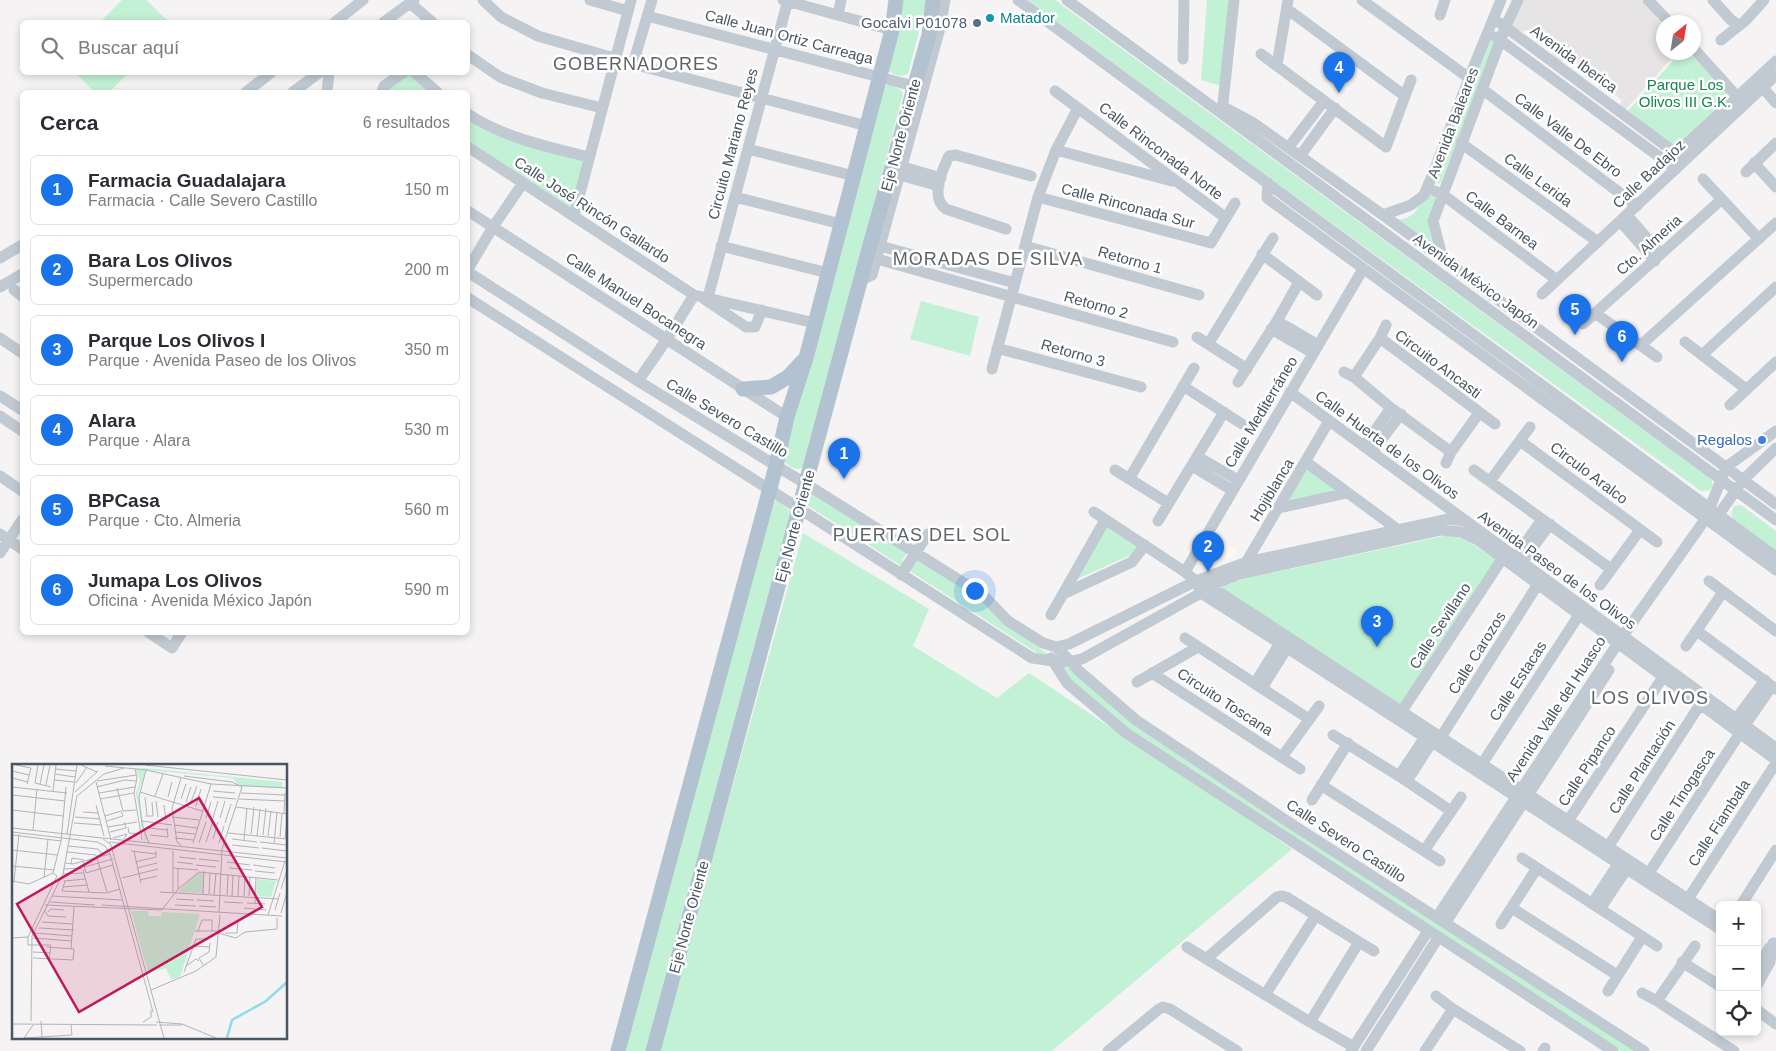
<!DOCTYPE html>
<html lang="es">
<head>
<meta charset="utf-8">
<style>
  body { margin:0; font-family:Helvetica,sans-serif; background:#f2f2f3; color:#2b2b33 }
  .controls { position:absolute; right:15px; bottom:15px; display:grid; overflow:hidden; border-radius:8px; box-shadow:0 2px 8px #0003 }
  .controls button { width:45px; height:45px; display:grid; place-items:center; padding:0; border:0; border-bottom:1px solid #e1e1e2; background:#fff; color:#2b2b33; font:25px sans-serif }
  .compass { position:absolute; left:1656px; top:15px; width:45px; height:45px; border-radius:50%; background:#fff; box-shadow:0 2px 8px #0003; rotate:30deg }
  .you { position:absolute; left:974px; top:590px; width:18px; height:18px; margin:-12px; border:4px solid #fff; border-radius:50%; background:#1a73e8; box-shadow:0 0 0 8px #1a73e833 }
  .badge { display:grid; place-items:center; width:32px; height:32px; border-radius:50%; background:#1a73e8; color:#fff; font-size:16px; font-weight:700 }
  .pin { position:absolute; translate:-50% -41px; filter:drop-shadow(0 1px 2px #0008) }
  .pin::after { content:''; position:absolute; top:26px; width:18px; height:15px; background:inherit; clip-path:polygon(0 0,100% 0,50% 100%) }
  .list { margin:0; padding:0; list-style:none }
  h2 { display:flex; justify-content:space-between; align-items:center; height:65px; margin:0; padding:0 20px; font-size:21px }
  h2 small { font-size:16px; font-weight:400; color:#7c7c81 }
  .list li { display:grid; grid-template-columns:32px 1fr auto; gap:15px; align-items:center; box-sizing:border-box; height:70px; margin:0 10px 10px; padding:0 10px; border:1px solid #e1e1e2; border-radius:8px }
  .list b { display:block; font-size:19px; white-space:nowrap }
  .list p { margin:0; font-size:16px; white-space:nowrap; color:#7c7c81 }
  .list em { font-size:16px; font-style:normal; color:#7c7c81 }
  .icon { flex:none; width:28px; height:28px; fill:none; stroke:currentColor; stroke-width:2; stroke-linecap:round; stroke-linejoin:round }
  .map { position:relative; flex:none; width:1776px; height:1051px; overflow:hidden }
  .search { position:absolute; background:#fff; box-shadow:0 2px 8px #0003; left:20px; top:20px; width:450px; height:55px; display:flex; align-items:center; gap:12px; box-sizing:border-box; padding:0 18px; border-radius:8px; color:#7c7c81; font-size:19px }
  .panel { position:absolute; background:#fff; box-shadow:0 2px 8px #0003; left:20px; top:90px; width:450px; height:545px; border-radius:8px }
  .map>svg:first-child { display:block }
</style>
</head>
<body>
<div class="map">
<svg width="1776" height="1051" viewBox="0 0 1776 1051">
  <rect width="100%" height="100%" fill="#f5f3f3"/>
  <!-- commercial -->
  <path fill="#fdf9ef" d="M1216,539L1236,551L1233,556L1228,558L1224,556L1216,569L1209,573L1200,567Z"/>
  <!-- education -->
  <path fill="#e6e4e5" d="M1521,0H1641L1663,25L1664,52L1676,53L1625,110L1619,106L1622,100L1581,71L1577,62L1567,56L1561,62L1553,56L1552,49L1527,30L1518,32L1511,27Z"/>
  <!-- green -->
  <path fill="#c3f1d5" d="M122,0H146L169,22H100Z
    M902,0H927L908,74C900,77 896,76 889,71Z
    M1028,0H1055L1711,479L1713,486L1710,490L1701,491L1224,145Z
    M1207,0H1233L1223,84L1218,85L1201,80Z
    M1490,36L1497,40L1440,184L1434,181Z
    M1680,53H1689L1728,93L1726,100L1675,147L1628,111Z
    M75,73H129L109,92H95Z
    M408,74L432,92H392L387,89Z
    M889,85L900,89L903,94L802,468C795,471 786,466 783,458L884,86Z
    M468,118L584,159L571,212L468,143Z
    M1426,190L1437,195C1427,219 1426,224 1435,249L1393,219C1415,222 1419,206 1426,190Z
    M921,301L979,317L970,356L910,339Z
    M1307,467L1342,492L1285,503Z
    M811,491L907,553L902,560L912,566L917,559L979,598L1040,645L1039,648L1070,669L1138,725L1643,1051H1621L1130,732L1067,676L1068,673L807,505Z
    M773,501H779L790,511V513L661,992L646,1051H624Z
    M1741,505L1776,531V552L1734,521L1731,514L1734,506Z
    M1107,525L1137,546L1133,554L1075,580Z
    M803,533L929,609L913,646L997,698L1029,673L1292,849L1052,1051H659Z
    M1448,535L1465,539L1498,561L1403,706L1220,588L1243,579Z"/>
  <g fill="none" stroke-linecap="round" stroke-linejoin="round">
    <!-- minor -->
    <path stroke="#c1cad2" stroke-width="11" d="M483,0L501,17L538,36L614,58
      M590,0L628,11
      M652,0L633,64L867,126
      M783,0L892,30
      M1018,0L1776,557
      M1067,0L1776,520
      M1362,0L1469,78
      M1648,0L1669,22
      M1713,0L1730,19L1738,25
      M410,3L432,22
      M1287,9L1405,96
      M838,15L841,0
      M1440,15L1445,0
      M647,16L921,88
      M335,22L363,0
      M384,22L414,0
      M1500,23L1685,160
      M1496,37L1676,169
      M1721,40L1745,21L1764,0
      M1694,49L1741,101
      M1261,54L1386,147L1411,80
      M468,55L500,77L542,93L602,108
      M1183,59L1184,0
      M1277,65L1288,0
      M414,72L437,92
      M1763,88L1776,103
      M1482,89L1637,206
      M1055,91L1226,218
      M246,92L272,72
      M293,92L320,72
      M327,92L329,72
      M382,92L384,86L404,72
      M1222,106L1252,122L1383,215L1776,504
      M1222,112L1234,0
      M468,114C505,138 547,147 589,157
      M1461,143L1598,242
      M468,147L694,295L815,323
      M1288,148L1324,101
      M748,149L854,176
      M1056,150L1172,181
      M1300,156L1335,108
      M1671,158L1776,61
      M1754,163L1776,187
      M903,167L941,178
      M1746,172L1776,143
      M900,175L939,186
      M1703,179L1759,239
      M1268,183L1267,198L1776,570
      M1435,191L1442,194L1557,280
      M735,197L841,224
      M1038,197L1211,243L1235,203
      M468,211L787,417
      M1383,215L1411,205L1424,195L1434,171L1469,78L1501,0
      M1627,215L1661,254
      M574,216L631,0
      M1620,221L1655,261
      M1006,229L946,209C930,198 942,170 949,156L956,155L1031,176
      M721,246L828,273
      M880,246L1015,283
      M1025,246L1199,295
      M1262,254L1317,295
      M0,258L22,245
      M877,259L1173,342
      M1443,260L1433,221L1505,28L1518,0
      M468,269L493,227L523,183
      M468,272L638,381L806,484L983,595L1008,621L1043,643L1056,647L1071,662L1079,671L1136,720L1290,823L1644,1051
      M861,280L872,275L940,28L945,0
      M0,287L22,274
      M14,290L22,296
      M1542,294L1776,75
      M708,297L788,0
      M468,298L800,509L1032,658C1049,661 1065,664 1082,659L1201,593L1210,586L1240,574L1441,530L1462,532L1478,540L1776,760
      M704,299L746,327H755L762,310
      M1595,313L1657,357
      M1277,321L1318,345
      M1583,324L1722,199
      M1271,329L1313,353
      M1197,337L1247,369
      M0,338L22,353
      M1380,338L1495,424
      M1685,342L1746,389
      M1209,343L1273,238
      M1641,345L1776,223
      M997,348L1141,387
      M1702,355L1776,287
      M992,369L1038,197L1056,150L1078,108
      M1344,372L1354,377L1391,408L1451,452
      M1354,377L1380,338L1386,325
      M638,381L667,339L694,295
      M1238,382L1277,321L1299,282
      M1183,386L1242,424
      M1290,392L1466,521
      M0,396L22,410
      M1730,405L1776,362
      M0,416L22,431
      M1520,441L1657,542
      M1364,446L1391,408
      M1372,452L1401,414
      M1198,457L1238,480
      M1306,462L1397,529
      M1446,463L1451,452L1479,413
      M1192,466L1232,490
      M1115,470L1168,503
      M1474,470L1611,569
      M0,476L22,491
      M1129,479L1194,368
      M1490,481L1530,427
      M1279,508L1347,493
      M1094,512L1185,572L1196,581L1201,593C1375,703 1546,818 1720,929
      M1715,520L1743,480L1776,448
      M1158,521L1224,412
      M0,534L22,549
      M0,553L22,520
      M1516,557L1542,519
      M1523,561L1550,524
      M1244,566L1329,421
      M1185,572L1363,269
      M901,575L928,534
      M1709,581L1776,631
      M1206,582L1210,586L1720,920
      M1600,585L1640,530
      M1063,594L1132,562L1145,545
      M1051,615L1105,520
      M1697,631L1776,689
      M148,632L172,648L182,632
      M1185,638L1309,719
      M1686,646L1723,592
      M1056,647L1069,644L1196,581L1247,562L1449,519L1466,521L1776,748
      M1051,658L1067,683L1126,733L1613,1051
      M1152,673L1300,769
      M1137,682L1198,647
      M1255,683L1280,643
      M1262,688L1287,648
      M1398,717L1506,553
      M1736,719L1765,680
      M1745,725L1772,686
      M1333,735L1399,776L1451,811
      M1441,737L1538,584
      M1282,757L1319,706
      M1482,764L1579,615
      M1399,776L1425,737
      M1407,781L1432,742
      M1321,785L1440,861
      M1312,800L1348,743
      M1568,821L1663,677
      M1608,847L1701,703
      M1424,851L1461,797
      M1522,858L1657,946
      M1649,873L1740,733
      M1688,899L1776,763
      M1592,904L1618,864
      M1741,905L1776,850
      M1512,908L1617,975
      M1600,909L1626,870
      M1437,917L1618,643L1706,518L1726,467L1776,431
      M1446,922L1609,670
      M1501,924L1537,868
      M1359,942L1374,951
      M1187,947L1310,1022L1354,1047
      M1206,959L1277,897L1282,896L1286,897L1359,942L1310,1022
      M1682,962L1720,986
      M1757,968L1769,948
      M1757,985L1770,962L1773,943
      M1608,991L1642,937
      M1642,993L1657,1001L1734,1051
      M1265,995L1316,915
      M1436,996L1453,1009L1520,1051
      M1657,1001L1695,946
      M1757,1010L1776,1024
      M1108,1051L1159,1009L1163,1007L1170,1009L1237,1051
      M1351,1051L1428,931
      M1366,1051L1438,938
      M1425,1051L1453,1009
      M1543,1051L1545,1048"/>
    <!-- major -->
    <path stroke="#b3c2d1" stroke-width="15" d="M743,389L771,387L788,377L803,361
      M618,1051L776,466L787,417L806,358L892,30L896,0
      M653,1051L871,241L929,35L933,0"/>
  </g>
  <!-- markers -->
  <circle fill="#0f9aa8" stroke="#fff" stroke-width="2" cx="990" cy="18" r="5"/>
  <circle fill="#5c6f8a" stroke="#fff" stroke-width="2" cx="977" cy="23" r="5"/>
  <circle fill="#3f7fe0" stroke="#fff" stroke-width="2" cx="1762" cy="440" r="5"/>
  <g text-anchor="middle" stroke-width="5" stroke-linejoin="round" paint-order="stroke">
    <!-- culture labels -->
    <g font-size="15" fill="#0d838f" stroke="#fff" text-anchor="start">
      <text x="1000" y="23">Matador</text>
    </g>
    <!-- service labels -->
    <g font-size="15" fill="#4e5e75" stroke="#fff" text-anchor="end">
      <text x="967" y="28">Gocalvi P01078</text>
    </g>
    <!-- street labels -->
    <g font-size="15" fill="#4a5661" stroke="#fff">
      <text transform="translate(789 37) rotate(15)" y="5">Calle Juan Ortiz Carreaga</text>
      <text transform="translate(1574 59) rotate(36)" y="5">Avenida Iberica</text>
      <text transform="translate(1453 123) rotate(-69)" y="5">Avenida Baleares</text>
      <text transform="translate(901 135) rotate(-75)" y="5">Eje Norte Oriente</text>
      <text transform="translate(1568 135) rotate(37)" y="5">Calle Valle De Ebro</text>
      <text transform="translate(733 144) rotate(-75)" y="5">Circuito Mariano Reyes</text>
      <text transform="translate(1161 151) rotate(37)" y="5">Calle Rinconada Norte</text>
      <text transform="translate(1649 174) rotate(-43)" y="5">Calle Badajoz</text>
      <text transform="translate(1538 180) rotate(36)" y="5">Calle Lerida</text>
      <text transform="translate(1128 206) rotate(15)" y="5">Calle Rinconada Sur</text>
      <text transform="translate(592 210) rotate(33)" y="5">Calle José Rincón Gallardo</text>
      <text transform="translate(1502 220) rotate(37)" y="5">Calle Barnea</text>
      <text transform="translate(1649 245) rotate(-42)" y="5">Cto. Almeria</text>
      <text transform="translate(1130 260) rotate(16)" y="5">Retorno 1</text>
      <text transform="translate(1476 281) rotate(36)" y="5">Avenida México Japón</text>
      <text transform="translate(636 301) rotate(33)" y="5">Calle Manuel Bocanegra</text>
      <text transform="translate(1096 305) rotate(16)" y="5">Retorno 2</text>
      <text transform="translate(1073 353) rotate(16)" y="5">Retorno 3</text>
      <text transform="translate(1438 364) rotate(37)" y="5">Circuito Ancasti</text>
      <text transform="translate(1261 412) rotate(-59)" y="5">Calle Mediterráneo</text>
      <text transform="translate(727 418) rotate(31)" y="5">Calle Severo Castillo</text>
      <text transform="translate(1387 445) rotate(36)" y="5">Calle Huerta de los Olivos</text>
      <text transform="translate(1589 473) rotate(37)" y="5">Circulo Aralco</text>
      <text transform="translate(1272 490) rotate(-59)" y="5">Hojiblanca</text>
      <text transform="translate(795 526) rotate(-75)" y="5">Eje Norte Oriente</text>
      <text transform="translate(1557 570) rotate(36)" y="5">Avenida Paseo de los Olivos</text>
      <text transform="translate(1440 626) rotate(-57)" y="5">Calle Sevillano</text>
      <text transform="translate(1477 653) rotate(-58)" y="5">Calle Carozos</text>
      <text transform="translate(1518 681) rotate(-57)" y="5">Calle Estacas</text>
      <text transform="translate(1225 702) rotate(33)" y="5">Circuito Toscana</text>
      <text transform="translate(1556 709) rotate(-57)" y="5">Avenida Valle del Huasco</text>
      <text transform="translate(1587 766) rotate(-57)" y="5">Calle Pipanco</text>
      <text transform="translate(1642 767) rotate(-57)" y="5">Calle Plantación</text>
      <text transform="translate(1682 795) rotate(-57)" y="5">Calle Tinogasca</text>
      <text transform="translate(1719 823) rotate(-57)" y="5">Calle Fiambala</text>
      <text transform="translate(1346 841) rotate(33)" y="5">Calle Severo Castillo</text>
      <text transform="translate(689 917) rotate(-75)" y="5">Eje Norte Oriente</text>
    </g>
    <!-- park labels -->
    <g font-size="15" fill="#17864f" stroke="#fff">
      <text x="1685" y="90">Parque Los<tspan x="1685" dy="17">Olivos III G.K.</tspan></text>
    </g>
    <!-- shop labels -->
    <g font-size="15" fill="#366cbe" stroke="#fff" text-anchor="end">
      <text x="1752" y="445">Regalos</text>
    </g>
    <!-- quarter labels -->
    <g font-size="18" letter-spacing="1" fill="#5f6368" stroke="#fff">
      <text x="636" y="70">GOBERNADORES</text>
      <text x="988" y="265">MORADAS DE SILVA</text>
      <text x="922" y="541">PUERTAS DEL SOL</text>
      <text x="1650" y="704">LOS OLIVOS</text>
    </g>
  </g>
  <!-- overview -->
  <g transform="translate(12 764)">
    <rect width="275" height="275" fill="#f5f3f3"/>
    <path d="M133,4L270,18V24L228,22L220,14L134,6L126,30L135,76L133,77L124,30L128,16L123,5ZM185,109H192L191,129L165,128ZM245,115L264,117L259,133L244,132ZM119,147H136L137,152H149L150,148L188,150L168,213L159,216L154,204L136,209Z" fill="#c3f1d5"/>
    <path fill="none" stroke="#90daee" stroke-width="2.5" d="M215,274L220,256L254,237L275,218"/>
    <path fill="none" stroke="#b1b4b9" stroke-width="1" d="M4,1L19,4L15,20M26,1L23,19L39,23M69,1L85,8M133,1L275,16M93,2L135,6M43,5L64,7M123,5L125,14L122,29L130,76M0,7L17,11M43,10L63,13M172,12L220,18L230,23L210,85L207,149M0,14L16,18M43,16L62,18M85,17L124,11M84,18L99,76M64,19L75,3M28,20L32,1M34,21L38,1M0,23L55,29M85,23L113,16L124,17M105,24L111,47L124,46M41,27L44,1M201,27L223,29M63,28L86,7M128,28L190,47M87,29L123,23M229,29L273,31M0,31L53,37M143,32L151,10M133,33L135,51M156,33L160,18M201,33L224,35M88,35L122,29M169,35L174,20M227,35L273,37M144,37L146,53M174,38L179,23M179,38L185,22M84,41L92,72M152,41L154,56M184,42L189,25M224,43L275,50M0,46L51,52M71,48L86,49M272,49L273,29M93,52L109,47L111,52L95,57M133,52H141L140,38M63,53L88,55M160,53L187,56M194,54L199,38M201,54L206,37M208,54L213,37M130,57L160,61M62,59L90,61M213,59L219,40M162,61L185,64M96,63L125,58M116,63L117,69L126,70M0,64L90,74L99,81L152,274M137,64L155,66M21,66L25,25M0,68L85,78L93,82L98,90L141,248M98,68L114,64L112,58M163,68L183,70M216,69L275,75M55,70L65,1M239,70L242,43M0,71L49,77M138,71L156,73L155,64M251,71L254,44M245,72L248,45M256,72L259,47M268,73L270,50M91,74L275,94M101,74L115,70L112,75M163,74L181,76M273,74L275,57M201,75L206,58M220,75L245,78M232,76L235,44M97,78L275,98M194,78L201,57M248,78L275,81M137,79L130,61L127,33L134,6L199,20L275,24M181,79L199,20M187,79L194,58M207,79L212,62M262,80L265,48M169,81L165,78L160,44L169,14M220,81L247,84M56,82L86,85L92,92M250,84L275,87M0,86L45,91M119,87L144,90M122,87L129,119M55,88L84,91L95,128M167,93L184,95M187,95L207,97M71,97L74,109L101,101M123,98L144,93V87M165,98L181,100M215,98L238,101M53,99L61,100L98,90M59,100L60,94L72,96M184,101L204,103M241,101L263,104M0,102L42,106M72,103L101,95M125,104L145,99M161,104L186,106M217,104L240,106M52,105L70,104M71,106L77,128M243,107L263,109M51,110L71,109M45,112L41,109L49,77L54,23M32,113L36,75M110,114L146,105M128,116L145,112M0,117L17,120L41,109M2,117L7,70M52,117L73,115M53,117L50,127L94,129L108,125M51,123L75,121M166,125V104M269,125L275,106M148,128L267,135M161,128V87M197,130L198,109M191,131L192,107M202,131L204,109M215,131L216,111M40,132L110,136M220,132L221,111M226,132L227,112M232,132L233,113M237,132L238,113M164,135L182,136M185,136L202,137M38,138L83,141M212,138L231,139M235,139L253,140M243,139L244,113M33,141L150,146L166,125L187,108L266,116M90,141L270,152M163,141L184,142M187,142L204,143M232,144L254,146M263,146L268,129M33,147L36,152L54,153M36,148L39,145L52,146M269,149L275,128M256,151L273,97M30,158L61,160M27,164L62,166M183,167H206M186,167L190,156H200V167M23,169L60,172M206,169L224,174L233,168L265,165V154M213,169H225L226,156M0,174L16,173M21,174L60,177M39,181H16V173L45,112M181,182L198,183M59,185L62,143M21,188L38,189M21,194L61,196L62,185L35,183M37,197L39,182M191,201L187,194L197,188L198,179M174,202L184,195L187,197M172,208L184,175H196M139,226L184,207L204,193L208,151M19,257L20,172L51,110L65,32L92,10L112,4M29,257L30,274M131,258L139,253V246M144,258L170,260L204,274M0,260L145,261M147,261H170M12,274L21,261M13,274L60,271L59,261"/>
    <path fill="#c2185b" fill-opacity="0.15" stroke="#c2185b" stroke-width="2.5" d="M187,34L250,143L67,248L5,140Z"/>
    <rect width="275" height="275" fill="none" stroke="#4a5661" stroke-width="2.5"/>
  </g>
</svg>
<div class="controls">
<button>+</button>
<button>−</button>
<button><svg class="icon" aria-label="locate" viewBox="0 0 24 24"><circle cx="12" cy="12" r="6"/><path d="M12 2v4M12 18v4M2 12h4M18 12h4"/></svg></button>
</div>
<svg class="compass" viewBox="-18 -18 36 36"><path d="M0-13l5 13h-10z" fill="#e53935"/><path d="M0 13l5-13h-10z" fill="#7c7c81"/></svg>
<div class="you"></div>
<div class="pin badge" style="left:844px;top:479px">1</div>
<div class="pin badge" style="left:1208px;top:572px">2</div>
<div class="pin badge" style="left:1377px;top:647px">3</div>
<div class="pin badge" style="left:1339px;top:93px">4</div>
<div class="pin badge" style="left:1575px;top:335px">5</div>
<div class="pin badge" style="left:1622px;top:362px">6</div>
<div class="search"><svg class="icon" aria-label="search" viewBox="0 0 24 24"><circle cx="10" cy="10" r="6"/><path d="M15 15l6 6"/></svg>Buscar aquí</div>
<section class="panel">
<h2>Cerca<small>6 resultados</small></h2>
<ul class="list">
<li><span class="badge">1</span><div><b>Farmacia Guadalajara</b><p>Farmacia · Calle Severo Castillo</p></div><em>150 m</em></li>
<li><span class="badge">2</span><div><b>Bara Los Olivos</b><p>Supermercado</p></div><em>200 m</em></li>
<li><span class="badge">3</span><div><b>Parque Los Olivos I</b><p>Parque · Avenida Paseo de los Olivos</p></div><em>350 m</em></li>
<li><span class="badge">4</span><div><b>Alara</b><p>Parque · Alara</p></div><em>530 m</em></li>
<li><span class="badge">5</span><div><b>BPCasa</b><p>Parque · Cto. Almeria</p></div><em>560 m</em></li>
<li><span class="badge">6</span><div><b>Jumapa Los Olivos</b><p>Oficina · Avenida México Japón</p></div><em>590 m</em></li>
</ul>
</section>
</div>
</body>
</html>
